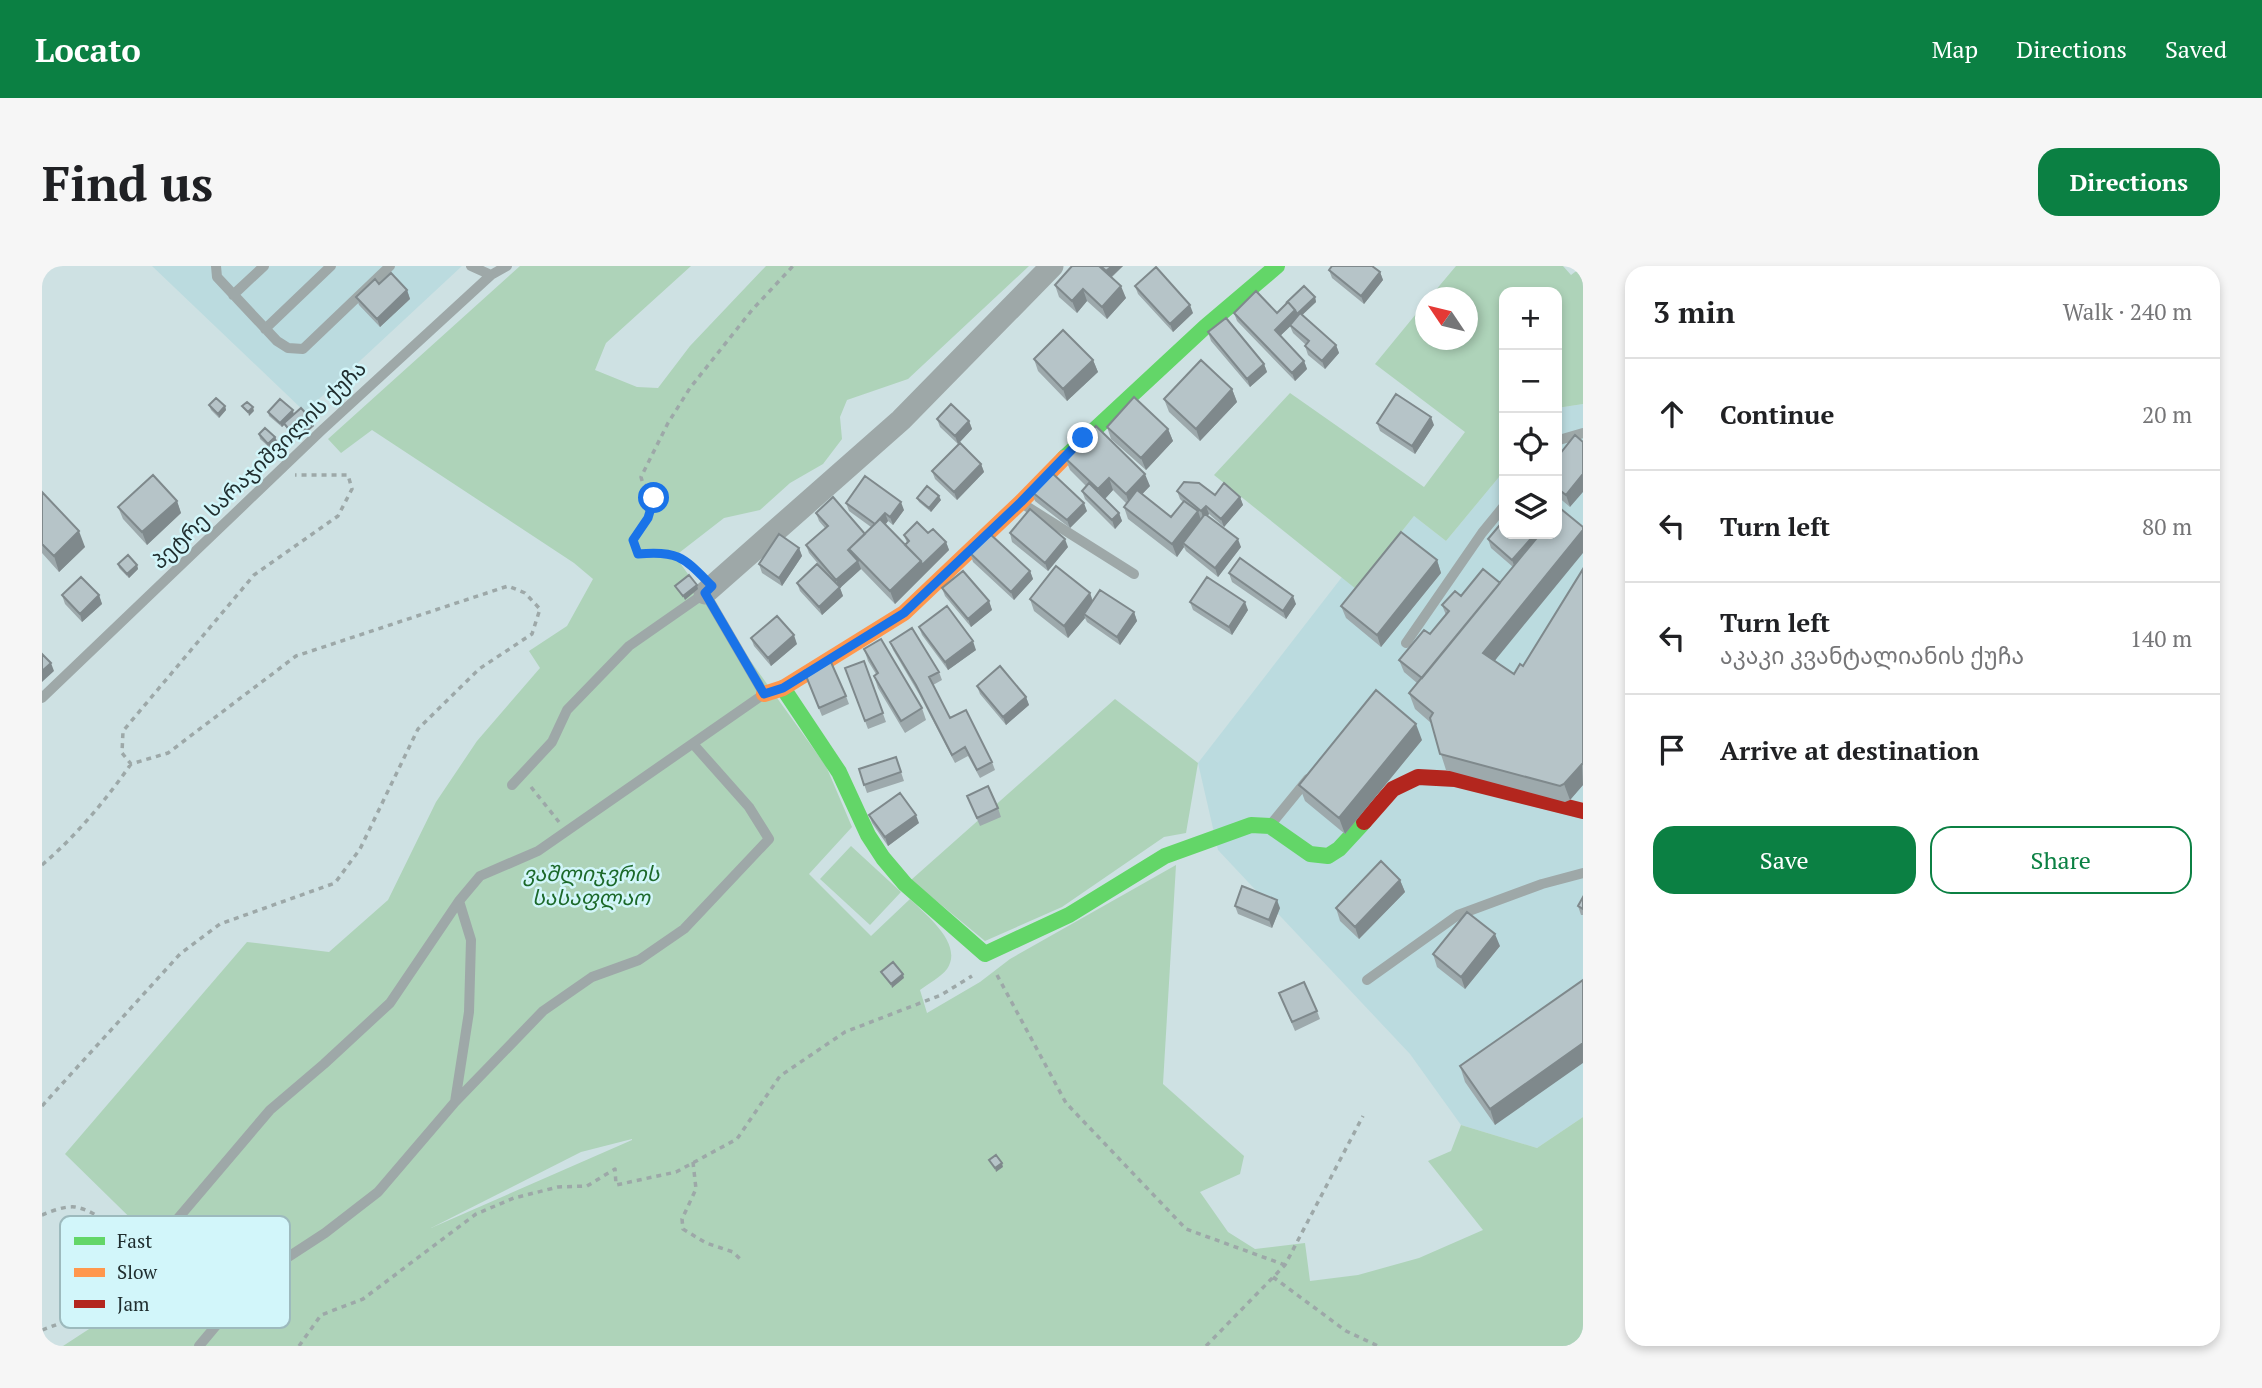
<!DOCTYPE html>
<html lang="en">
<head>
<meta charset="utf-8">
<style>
  body { margin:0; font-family:"PT Serif","Noto Sans Georgian",serif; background:#f6f6f6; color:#202124 }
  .controls { position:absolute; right:21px; top:21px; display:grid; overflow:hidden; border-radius:14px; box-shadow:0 4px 10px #0003 }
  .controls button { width:63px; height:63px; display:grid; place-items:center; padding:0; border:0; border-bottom:2px solid #e0e0e0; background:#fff; color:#202124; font:35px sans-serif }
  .compass { position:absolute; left:1373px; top:21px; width:63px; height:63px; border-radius:50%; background:#fff; box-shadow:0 4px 10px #0003; rotate:305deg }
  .stop { position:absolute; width:21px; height:21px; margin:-16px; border:5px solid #1a73e8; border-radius:50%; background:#fff }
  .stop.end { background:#1a73e8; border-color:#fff; box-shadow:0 2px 7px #0008 }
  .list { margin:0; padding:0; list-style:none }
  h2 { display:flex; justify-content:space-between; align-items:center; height:91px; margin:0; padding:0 28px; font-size:30px }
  h2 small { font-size:23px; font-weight:400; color:#757577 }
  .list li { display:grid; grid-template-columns:46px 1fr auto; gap:21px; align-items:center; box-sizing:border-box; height:112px; padding:0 28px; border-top:2px solid #e0e0e0 }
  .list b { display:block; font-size:26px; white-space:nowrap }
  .list p { margin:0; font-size:23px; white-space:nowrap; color:#757577 }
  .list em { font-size:23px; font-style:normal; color:#757577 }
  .actions { display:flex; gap:14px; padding:21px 28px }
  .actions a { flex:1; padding:16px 0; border:2px solid #0b8043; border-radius:21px; text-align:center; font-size:24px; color:#0b8043 }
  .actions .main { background:#0b8043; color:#fff }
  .icon { flex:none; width:38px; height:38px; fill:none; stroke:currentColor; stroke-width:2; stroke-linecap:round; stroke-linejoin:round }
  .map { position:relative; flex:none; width:1541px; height:1080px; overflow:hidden; border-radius:21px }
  header { display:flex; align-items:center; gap:42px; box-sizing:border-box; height:98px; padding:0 35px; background:#0b8043; color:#fff }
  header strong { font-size:33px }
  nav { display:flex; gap:38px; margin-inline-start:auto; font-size:24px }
  .intro { display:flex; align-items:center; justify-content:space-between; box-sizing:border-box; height:168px; padding:0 42px }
  h1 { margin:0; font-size:49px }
  .button { padding:18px 32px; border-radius:21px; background:#0b8043; color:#fff; font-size:24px; font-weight:700 }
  main { display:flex; gap:42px; padding:0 42px }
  aside { flex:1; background:#fff; border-radius:21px; box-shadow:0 4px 10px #0003 }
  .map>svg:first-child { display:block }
</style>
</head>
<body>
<header>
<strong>Locato</strong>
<nav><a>Map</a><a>Directions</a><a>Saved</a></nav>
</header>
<div class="intro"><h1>Find us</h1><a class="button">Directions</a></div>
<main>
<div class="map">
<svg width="1541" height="1080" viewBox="0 0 1541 1080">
  <rect width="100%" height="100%" fill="#cee1e3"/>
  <!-- built -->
  <path fill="#bbdbdf" d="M110,0H420L263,146Z
    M1541,138V851L1495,882L1419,859L1368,788L1176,584L1156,497L1300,311L1315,322L1372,250L1404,275L1462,205V268H1515V142Z"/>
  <!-- green -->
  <path fill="#aed3b9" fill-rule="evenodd" d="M478,0H649L564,77L553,104L595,121L616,122L648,80L724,0H987L866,113L805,134L798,151L800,173L781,198L748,217L718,244L682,252L633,290L784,500L810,561L767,608L829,670L868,633C884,649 922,678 905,703C899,711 886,718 878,724L885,747L938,716L968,693L1134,599L1121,818L1202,890L1198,908L1158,926L1186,966L1213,983L1263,977L1268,1015L1316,1009L1377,992L1441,964L1386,895L1409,885L1419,859L1495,882L1541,851V1080H21L90,1035L110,1013L121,984L23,888L205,676L287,686L346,634L394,536L435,475L498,402L487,385L525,360L551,313L532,297L330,164L299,187L286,173ZM590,873V874L389,962L539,886Z
    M1414,0H1521L1529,9L1541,0V138L1515,142V26H1462V205L1404,275L1372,250L1314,323L1172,209L1248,127L1382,221L1423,166L1333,98L1383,37L1384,74H1426V32L1388,31Z
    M1073,433L1156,497L1144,567L1122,571L1020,641L943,675L869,614Z
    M809,580L859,626L828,659L778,613Z"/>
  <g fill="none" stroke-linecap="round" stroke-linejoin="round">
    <!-- path -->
    <path stroke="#9da8a8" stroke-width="3.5" stroke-dasharray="5 5" stroke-linecap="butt" d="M656,306C636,286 622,285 596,288L591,274C602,259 612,244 611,225L601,218L599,211L626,157L648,122L710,44L751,0
      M489,521L517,556
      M0,599C35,569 63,535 89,498
      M955,709L1024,837L1144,963L1243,999
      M0,840L138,688L178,658L293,617L318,583L376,463L437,403L490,368L498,343L483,327L466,320L254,390L126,487L89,498L80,487L81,465L212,309L296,250L310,223L306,209H253
      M651,896L654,923L640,953L641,963L664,977L691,986L699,994
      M0,949C10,945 22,940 33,941C51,944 71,959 79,974
      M1231,1011L1304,1065L1336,1080
      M0,1064C42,1049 59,1039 87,1004V1001
      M257,1080L279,1049L321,1033L434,948L472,932L516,921L545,920L573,903L574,919L634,906L695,873L738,810L803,766L899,729L930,710
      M1164,1080L1243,999L1321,850"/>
    <!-- lane -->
    <path stroke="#9ea8a8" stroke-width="10" d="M174,0L175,11L235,75L246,82L261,83L348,0
      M429,0L449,9
      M191,29L222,0
      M223,63L289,0
      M1515,177L1517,174L1541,167
      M981,238L1092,308
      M1364,377L1440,267L1462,240
      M0,432L279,165L449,9L465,0
      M1230,557L1266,513
      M1325,714L1416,649L1500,618L1541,607
      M413,836L427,746L429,674L417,635
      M86,987L113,974L132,957L228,844L282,798L348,737L417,635L438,610L496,585L722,428L663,327L587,380L525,444L510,476L470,519
      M157,1080L214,1012L283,967L336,926L413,836L501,745L550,711L597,694L642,663L727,573L707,541L652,479"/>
    <!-- street -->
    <path stroke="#9ea8a8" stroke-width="23" d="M663,327L859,154L1010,0"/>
    <!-- fast -->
    <path stroke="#63d668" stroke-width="16" d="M1022,192L1163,61L1235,0
      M741,422L797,506L826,569L841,592L863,618L943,688L1027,649L1123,590L1209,559L1228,560L1268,588L1286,590L1297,583L1322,556"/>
    <!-- slow -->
    <path stroke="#ff974d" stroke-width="16" d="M722,428L741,422L862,347L979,236L1022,192"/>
    <!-- jam -->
    <path stroke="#b3261e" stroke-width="16" d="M1322,556L1351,523L1376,511L1413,513L1541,545"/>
  </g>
  <!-- wall -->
  <path fill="#9da9ac" d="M1030,0H1081L1070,11L1084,32L1065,53L1045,35L1035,47L1017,31L1013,19Z
    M1287,4L1338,6L1341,14L1322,38L1290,12Z
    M337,18L365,24L368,33L338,61L317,39L314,31Z
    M1093,20L1151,47L1131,66L1096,28Z
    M1273,31L1274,36L1260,49L1294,79L1297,87L1283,103L1266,89L1263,80L1264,79L1251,67L1248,60L1238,70L1262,95L1265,103L1253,115L1195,55L1192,47H1235Z
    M1166,66L1222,98L1225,106L1208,121L1169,75Z
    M992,93L1051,94L1056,106L1025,135L996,105Z
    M1190,123L1195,136L1158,175L1127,146L1122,133Z
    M167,139L183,140L184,144L177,152L169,144Z
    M226,146L252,149L272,160L255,175L242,159L240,161L227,150Z
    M895,153L927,155L930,163L916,178L898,161Z
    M1335,157L1392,159L1373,188L1338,165Z
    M1065,161L1126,163L1131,175L1104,204L1069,173Z
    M217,168L233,171L235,175L228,182L218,173Z
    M1515,187L1517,189L1528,241L1515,230Z
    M1023,192L1108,220L1100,228L1129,251L1141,236L1138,233L1135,225L1198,231L1201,239L1182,261L1167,248L1165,250L1199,281L1176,311L1144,285L1142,281L1135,291L1086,253L1082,241L1085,238L1071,224L1063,233L1077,247L1080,255L1073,263L1043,233L1040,225L1044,220L1028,204Z
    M939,198L942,206L915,234L893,213L890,205Z
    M0,226L43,281L17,306L0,287Z
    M990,226L1045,245L1028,262L993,235Z
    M875,232L899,234L889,246L877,236Z
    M135,235L139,247L105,279L81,253L76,241Z
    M804,237L862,244L851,259L846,255L843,259L863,279L865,277L862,269L886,267L904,276L907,284L853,338L819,303L798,322L801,330L780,349L758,325L755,317L784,307L767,287L764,279L783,262L777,255L774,247L823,268L829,261L807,245Z
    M968,267L1026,281L1006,305L970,276Z
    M1515,268L1453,395L1472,408L1481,400L1541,303V519L1528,534L1523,536L1404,504L1389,457L1373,443L1367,427L1375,417L1362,406L1357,394L1388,368L1404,349L1400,339L1419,330L1458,317L1471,301L1449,282L1446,273Z
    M757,282L760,290L740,320L720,307L717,298Z
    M928,287L988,305L991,313L972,334L931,296Z
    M1395,294L1399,307L1339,381L1304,352L1299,340Z
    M76,298L95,299L96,303L87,312L77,302Z
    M1187,307L1254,338L1244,353L1190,316Z
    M900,322L947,335L950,344L929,361L903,330Z
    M1048,327L1051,335L1092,346L1095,355L1078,379L1045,356L1043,352L1026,372L992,345L988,333Z
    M20,329H57L60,338L40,356L23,338Z
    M1148,336L1206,344L1190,369L1151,344Z
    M877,361L934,384L906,404L880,369Z
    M709,372L755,378L729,400L712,380Z
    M848,376L897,406L900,414L891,419L908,452L950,496L953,504L938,512L926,490L913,497L877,428L851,384Z
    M822,383L880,442L884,454L863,467L836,422L832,410L834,408L826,395Z
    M822,395L844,456L826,463L803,402Z
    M765,413L804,430L807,438L780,450Z
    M935,420L984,431L987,439L964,459L938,428Z
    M1380,474L1303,568L1263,535L1257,519Z
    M854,491L862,515L825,527L817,503Z
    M925,530L956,542L959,551L938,560Z
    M827,549L877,557L846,580L830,557Z
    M1358,614L1363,626L1317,673L1298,655L1294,642Z
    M1541,631V649H1539L1536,640Z
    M1193,640L1238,642L1230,662L1196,648Z
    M1458,680L1423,723L1395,701L1391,688Z
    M1541,714L1453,859L1423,816L1418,800Z
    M1237,727L1275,745L1278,753L1253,765Z"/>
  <!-- shaded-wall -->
  <path fill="#7f898c" d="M1070,0H1081L1067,13L1064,5Z
    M1338,6L1341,14L1322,38L1319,30Z
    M1079,20L1084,32L1065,53L1060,41Z
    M1041,23L1045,35L1035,47L1030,35Z
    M365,24L368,33L338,61L335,53Z
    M1273,31L1274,36L1236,72L1233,64L1253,44Z
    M1148,39L1151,47L1131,66L1128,58Z
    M1294,79L1297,87L1283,103L1280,95Z
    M1051,94L1056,106L1025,135L1021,123Z
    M1262,95L1265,103L1253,115L1250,107Z
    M1222,98L1225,106L1208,121L1205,113Z
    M1190,123L1195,136L1158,175L1154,163Z
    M183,140L184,144L177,152L176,148Z
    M211,141L212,145L207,150L206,146Z
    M251,144L252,149L240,161L238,157Z
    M1389,151L1392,159L1373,188L1370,180Z
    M271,155L272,160L255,175L253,171Z
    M927,155L930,163L916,178L913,170Z
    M1126,163L1131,175L1104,204L1099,192Z
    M233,171L235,175L228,182L226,178Z
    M939,198L942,206L915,234L912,226Z
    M1103,208L1108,220L1088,241L1084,228Z
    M1541,208V226L1528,241L1524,229Z
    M1067,212L1071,224L1060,236L1056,223Z
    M897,230L899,234L889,246L887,242Z
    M1198,231L1201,239L1182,261L1179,253Z
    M135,235L139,247L105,279L100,266Z
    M859,236L862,244L851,259L848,251Z
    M1042,237L1045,245L1028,262L1025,254Z
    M1164,240L1167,248L1162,254L1159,245Z
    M1156,245L1160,257L1141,277L1142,281L1135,291L1130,278Z
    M843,247L846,255L837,267L834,259Z
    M1077,247L1080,255L1073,263L1070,254Z
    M1541,264V287L1446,403L1441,387Z
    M37,265L43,281L17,306L12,290Z
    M1493,268H1502L1473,302L1470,294Z
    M1023,273L1026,281L1006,305L1003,297Z
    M1196,273L1199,281L1176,311L1173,302Z
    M904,276L907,284L853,338L848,325L879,295Z
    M757,282L760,290L740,320L737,312Z
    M1395,294L1399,307L1339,381L1335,369Z
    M816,295L819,303L798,322L801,330L780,349L777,341L797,322L794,314Z
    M95,299L96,303L87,312L85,308Z
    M988,305L991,313L972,334L969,326Z
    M655,319L656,323L643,334L641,330Z
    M1048,327L1052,340L1042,348L1043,352L1026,372L1022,360Z
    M57,329L60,338L40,356L38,348Z
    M1251,330L1254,338L1244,353L1241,345Z
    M947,335L950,344L929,361L926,353Z
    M1203,336L1206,344L1190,369L1187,361Z
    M1092,346L1095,355L1078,379L1075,371Z
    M752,369L755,378L729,400L726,392Z
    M931,375L934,384L906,404L903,396Z
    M9,397L12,405L0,416V405Z
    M984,431L987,439L964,459L961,451Z
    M1374,458L1380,474L1303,568L1297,552Z
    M1540,498L1541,519L1528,534L1522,518Z
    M874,549L877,557L846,580L843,571Z
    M1358,614L1363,626L1317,673L1313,661Z
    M1235,634L1238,642L1230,662L1227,654Z
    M1453,668L1458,680L1423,723L1419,711Z
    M861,708L862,712L850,722L849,718Z
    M1541,777V797L1453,859L1448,843Z
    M960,897L961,901L954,906L953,902Z"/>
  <!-- building -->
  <path fill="#b6c4c8" stroke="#7f898c" stroke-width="2" d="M1030,0H1057L1079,20L1060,41L1041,23L1030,35L1013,19Z
    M1059,0H1070L1064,5Z
    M1290,0H1330L1338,6L1319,30L1287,4Z
    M1114,1L1148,39L1128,58L1093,20Z
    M349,7L365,24L335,53L314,31L333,13L337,18Z
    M1262,20L1273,31L1255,48L1253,44L1246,36L1244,37Z
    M1214,25L1235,47L1246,36L1253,44L1233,64L1262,95L1250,107L1192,47Z
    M1258,47L1294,79L1280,95L1263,80L1267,75L1248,59Z
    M1184,52L1222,98L1205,113L1166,66Z
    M1021,64L1051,94L1021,123L992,93Z
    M1159,94L1190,123L1154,163L1122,133Z
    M1354,128L1389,151L1370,180L1335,157Z
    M1092,131L1126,163L1099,192L1065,161Z
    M174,132L183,140L176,148L167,139Z
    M238,133L251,144L238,157L226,146Z
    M205,136L211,141L206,146L200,140Z
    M909,138L927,155L913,170L895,153Z
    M259,142L271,155L253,171L242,157Z
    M1054,160L1103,208L1084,228L1067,212L1056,223L1023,192Z
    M223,162L233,171L226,178L217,168Z
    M1533,169L1541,176V208L1524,229L1515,222V187L1517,189Z
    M918,177L939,198L912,226L890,205Z
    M1009,206L1042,237L1025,254L990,226Z
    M111,209L135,235L100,266L76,241Z
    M823,210L859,236L848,251L843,247L833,258L804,237Z
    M1142,216L1157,217L1173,229L1182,217L1198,231L1179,253L1164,240L1159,245L1135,225Z
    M1047,217L1077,247L1070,254L1040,225Z
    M885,220L897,230L887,242L875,232Z
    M1095,224L1129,251L1142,235L1156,245L1130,278L1082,241Z
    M0,226L37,265L12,290L0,278Z
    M791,231L823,268L806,284L816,295L794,314L764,279L786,260L774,247Z
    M988,243L1023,273L1003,297L968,267Z
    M1519,243L1541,261V264L1441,387L1472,408L1478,398L1481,400L1541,303V498H1540L1522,518L1518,520L1398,488L1388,452L1391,447L1367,427L1498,268H1515V248Z
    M1163,248L1196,273L1173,302L1141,277Z
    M838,253L879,295L848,325L807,283Z
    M1462,254V268H1493L1470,294L1446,273Z
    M875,256L886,267L891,263L904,276L880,299L879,295L863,279L867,275L862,269Z
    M1359,266L1395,294L1335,369L1299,340Z
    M947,267L988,305L969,326L928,287Z
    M737,268L757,282L737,312L717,298Z
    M86,289L95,299L85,308L76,298Z
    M1198,292L1251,330L1241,345L1187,307Z
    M775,298L798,321L777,341L755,317Z
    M1014,300L1048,327L1022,360L988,333Z
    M1441,303L1458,317L1380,412L1357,394L1382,364L1388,368L1407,345L1400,339L1413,325L1419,330Z
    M921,305L947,335L926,353L900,322Z
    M647,309L655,319L641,330L633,320Z
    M39,311L57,329L38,348L20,329Z
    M1165,311L1203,336L1187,361L1148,336Z
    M1058,324L1092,346L1075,371L1042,348Z
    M905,340L931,375L903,396L877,361Z
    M735,350L752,369L726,392L709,372Z
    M870,362L897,406L887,411L908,452L924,444L950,496L935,504L923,481L910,489L874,419L848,376Z
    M839,373L880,442L859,455L832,410L836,407L822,383Z
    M0,388L9,397L0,405Z
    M788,394L804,430L777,442L762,405Z
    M822,395L841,447L823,455L803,402Z
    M958,400L984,431L961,451L935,420Z
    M1334,424L1374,458L1297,552L1257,519Z
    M854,491L859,506L822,519L817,503Z
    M946,520L956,542L935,552L925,530Z
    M858,527L874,549L843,571L827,549Z
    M1339,595L1358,614L1313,661L1294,642Z
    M1200,620L1235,634L1227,654L1193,640Z
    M1541,631V643L1536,640Z
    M1425,646L1453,668L1419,711L1391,688Z
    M851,696L861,708L849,718L839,706Z
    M1541,714V777L1448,843L1418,800Z
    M1262,716L1275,745L1250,756L1237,727Z
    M954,889L960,897L953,902L947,894Z"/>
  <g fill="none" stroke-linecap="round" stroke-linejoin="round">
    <!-- route -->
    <path stroke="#1a73e8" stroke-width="9" d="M612,232L606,252L591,274L596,288C637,284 642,292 670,320L663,327L722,428L741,422L862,347L979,236L1041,172"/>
  </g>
  <g text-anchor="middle" stroke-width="5" stroke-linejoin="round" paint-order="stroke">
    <!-- street labels -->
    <g font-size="21" fill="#202e2f" stroke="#d2f6fa">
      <text transform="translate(217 199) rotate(-44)" y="7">პეტრე სარაჯიშვილის ქუჩა</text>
    </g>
    <!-- park labels -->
    <g font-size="21" font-style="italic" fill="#1c692a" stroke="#d2f6fa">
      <text x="549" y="615">ვაშლიჯვრის<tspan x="549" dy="24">სასაფლაო</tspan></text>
    </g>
  </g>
  <!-- legend -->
  <rect x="18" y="950" width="230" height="112" rx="10" fill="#d2f6fa" stroke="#9dbabd" stroke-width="2"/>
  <rect x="32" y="971" width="31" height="8" fill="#63d668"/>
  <rect x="32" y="1002" width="31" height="9" fill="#ff974d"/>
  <rect x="32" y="1034" width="31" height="8" fill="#b3261e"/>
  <g font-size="19" fill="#202e2f">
    <text x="75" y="982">Fast</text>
    <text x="75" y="1013">Slow</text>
    <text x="75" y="1045">Jam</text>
  </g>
</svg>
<div class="controls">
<button>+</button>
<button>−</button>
<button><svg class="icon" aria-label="locate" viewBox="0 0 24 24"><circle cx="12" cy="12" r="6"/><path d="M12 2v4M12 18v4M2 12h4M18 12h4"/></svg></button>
<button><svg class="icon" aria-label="layers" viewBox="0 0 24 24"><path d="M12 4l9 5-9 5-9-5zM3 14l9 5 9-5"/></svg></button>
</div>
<svg class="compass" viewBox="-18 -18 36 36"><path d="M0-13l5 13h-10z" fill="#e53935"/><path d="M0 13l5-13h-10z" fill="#757577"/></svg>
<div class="stop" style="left:612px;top:232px"></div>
<div class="stop end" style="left:1041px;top:172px"></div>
</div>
<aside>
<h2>3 min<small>Walk · 240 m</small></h2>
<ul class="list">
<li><svg class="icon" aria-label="ahead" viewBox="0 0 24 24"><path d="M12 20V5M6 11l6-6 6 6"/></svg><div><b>Continue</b></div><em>20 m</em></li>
<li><svg class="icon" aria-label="left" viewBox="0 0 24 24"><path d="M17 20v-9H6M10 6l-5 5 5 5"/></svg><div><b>Turn left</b></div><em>80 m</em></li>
<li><svg class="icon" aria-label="left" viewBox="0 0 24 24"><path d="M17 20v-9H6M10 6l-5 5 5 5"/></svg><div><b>Turn left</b><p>აკაკი კვანტალიანის ქუჩა</p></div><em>140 m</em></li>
<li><svg class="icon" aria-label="arrive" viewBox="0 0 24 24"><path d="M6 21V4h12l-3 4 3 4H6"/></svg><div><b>Arrive at destination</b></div></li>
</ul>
<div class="actions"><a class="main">Save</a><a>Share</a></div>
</aside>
</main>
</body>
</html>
